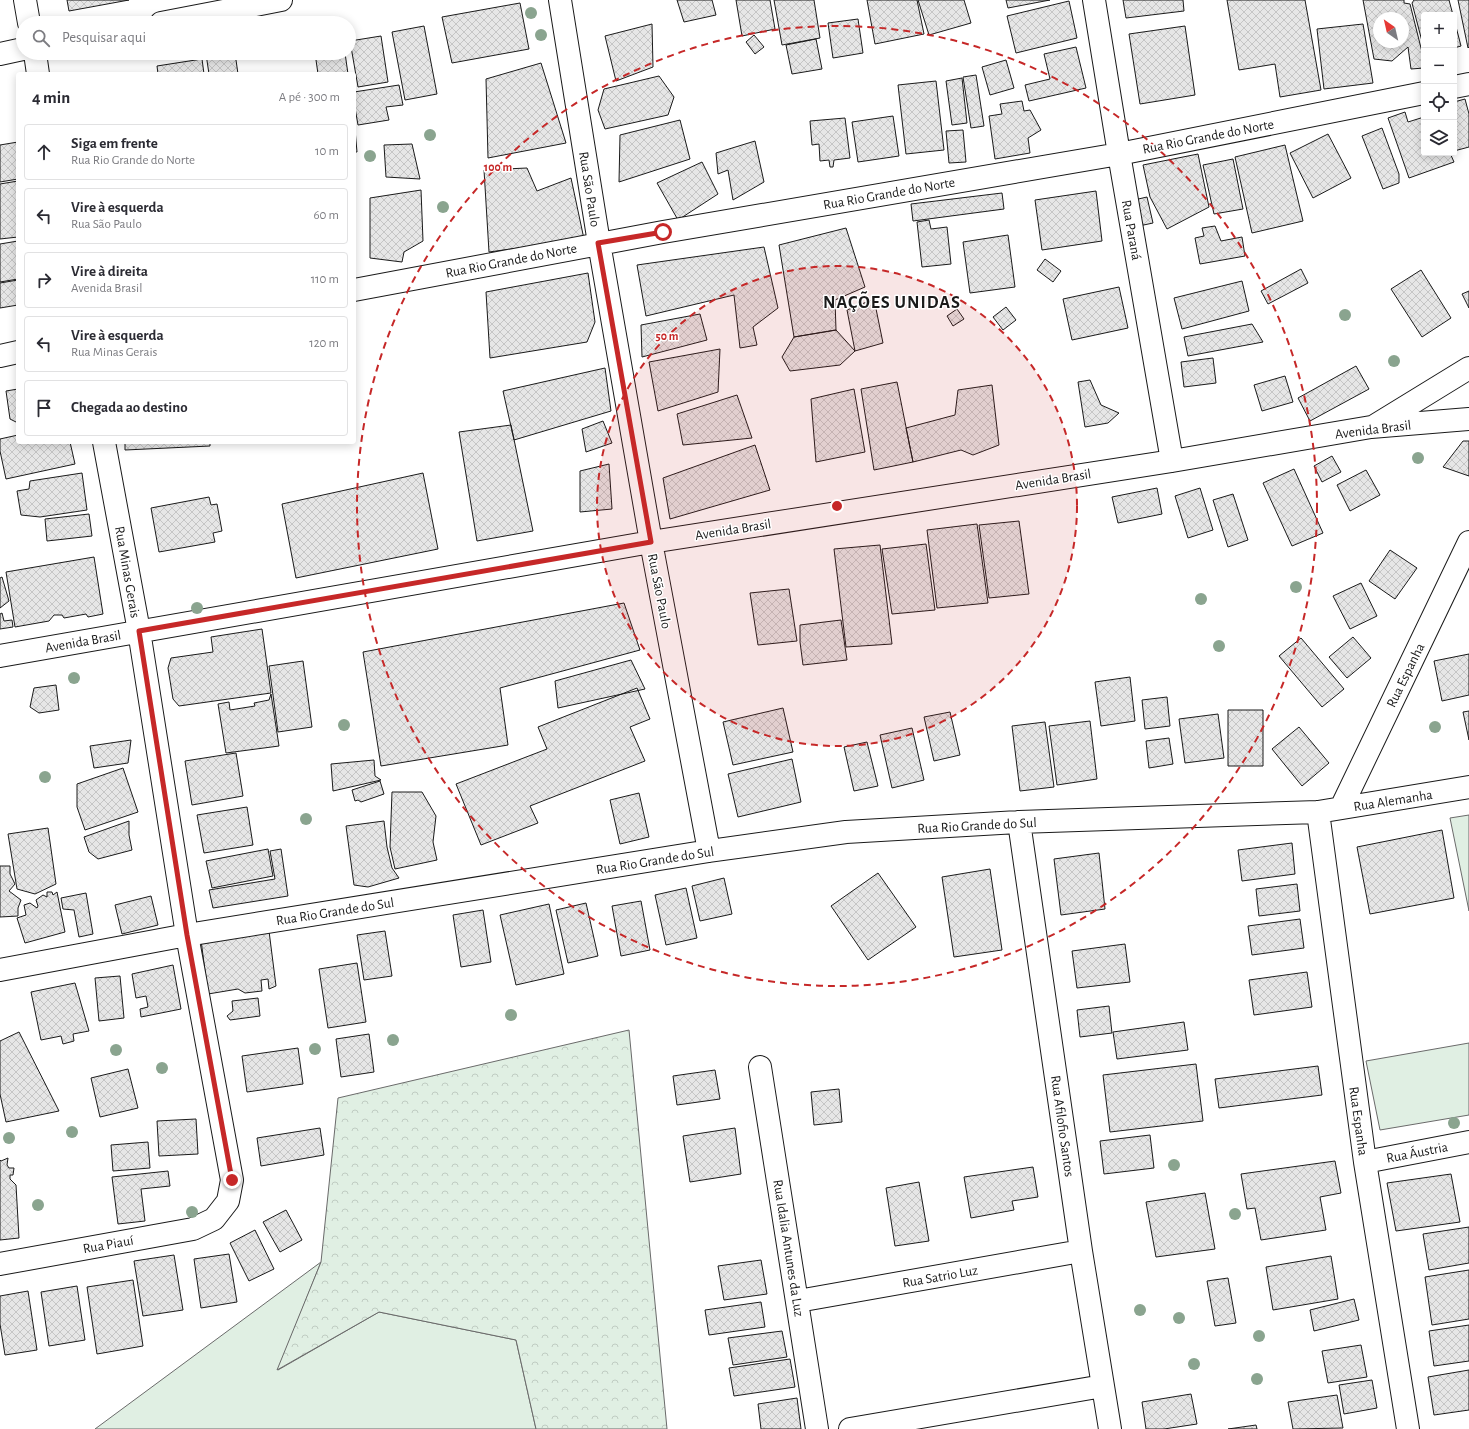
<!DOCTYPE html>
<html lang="pt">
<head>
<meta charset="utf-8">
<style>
  body { margin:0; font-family:"Alegreya Sans",sans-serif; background:#f7f7f7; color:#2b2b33 }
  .controls { position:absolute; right:12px; top:12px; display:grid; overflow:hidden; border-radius:4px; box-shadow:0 2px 10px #0003 }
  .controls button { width:36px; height:36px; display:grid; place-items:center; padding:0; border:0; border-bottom:1px solid #e1e1e2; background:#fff; color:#2b2b33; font:20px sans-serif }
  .compass { position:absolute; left:1373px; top:12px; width:36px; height:36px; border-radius:50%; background:#fff; box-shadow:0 2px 10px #0003; rotate:326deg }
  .stop { position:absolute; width:12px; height:12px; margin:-9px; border:3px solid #c62828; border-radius:50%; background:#fff }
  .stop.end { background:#c62828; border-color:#fff; box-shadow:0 1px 4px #0008 }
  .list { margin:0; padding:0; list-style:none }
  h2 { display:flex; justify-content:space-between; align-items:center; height:52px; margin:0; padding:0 16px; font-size:17px }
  h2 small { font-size:13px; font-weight:400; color:#7c7c81 }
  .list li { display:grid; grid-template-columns:26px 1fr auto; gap:12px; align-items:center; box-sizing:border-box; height:56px; margin:0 8px 8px; padding:0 8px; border:1px solid #e1e1e2; border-radius:4px }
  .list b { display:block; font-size:15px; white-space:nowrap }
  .list p { margin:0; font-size:13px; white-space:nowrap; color:#7c7c81 }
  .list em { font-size:13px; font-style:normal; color:#7c7c81 }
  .icon { flex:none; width:22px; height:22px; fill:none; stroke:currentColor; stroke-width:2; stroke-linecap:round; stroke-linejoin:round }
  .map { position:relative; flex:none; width:1469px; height:1429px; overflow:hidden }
  .search { position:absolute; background:#fff; box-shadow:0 2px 10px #0003; left:16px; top:16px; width:340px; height:44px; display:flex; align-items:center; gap:10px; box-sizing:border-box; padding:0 14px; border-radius:22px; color:#7c7c81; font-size:15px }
  .panel { position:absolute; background:#fff; box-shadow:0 2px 10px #0003; left:16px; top:72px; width:340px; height:372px; border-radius:4px }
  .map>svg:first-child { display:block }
</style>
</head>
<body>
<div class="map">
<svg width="1469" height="1429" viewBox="0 0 1469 1429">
  <defs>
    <pattern id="forest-crowns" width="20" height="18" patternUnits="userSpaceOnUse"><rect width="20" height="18" fill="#e0efe3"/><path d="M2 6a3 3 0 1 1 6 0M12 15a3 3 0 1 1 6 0" fill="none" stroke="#c0ccc2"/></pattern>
    <pattern id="building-cross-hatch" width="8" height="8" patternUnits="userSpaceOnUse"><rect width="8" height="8" fill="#e6e6e6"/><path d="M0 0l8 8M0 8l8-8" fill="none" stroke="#c5c5c5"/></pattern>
  </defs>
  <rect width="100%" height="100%" fill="#fff"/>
  <!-- green -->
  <path fill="#e0efe3" stroke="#6a6a6a" d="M1469,815V911L1450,818Z
    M1469,1043V1115L1380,1130L1366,1061Z
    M321,1262L278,1370L379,1312L516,1340L536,1429H95Z"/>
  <!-- forest -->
  <path fill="url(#forest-crowns)" stroke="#6a6a6a" d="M629,1030L667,1429H536L516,1340L379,1312L277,1370L321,1262L338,1098Z"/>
  <!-- building -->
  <path fill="url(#building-cross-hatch)" stroke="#1a1a1a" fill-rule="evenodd" d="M67,0H129L69,11Z
    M677,0H712L716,15L684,22Z
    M736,0H770L775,29L742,36Z
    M774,0H814L820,38L782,45Z
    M867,0H917L924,34L875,44Z
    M918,0H964L971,23L929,35Z
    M1006,0H1050L1008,8Z
    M1123,0H1183L1184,11L1126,18Z
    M1227,0H1305L1321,90L1280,97L1275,64L1239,70Z
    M1363,0H1404V3L1410,4L1424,60V68L1411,69L1408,47L1392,61L1374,59ZM1379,18H1403V42H1379Z
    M1414,0H1449L1453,15H1424V49L1412,3Z
    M1458,0H1469V47L1468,48Z
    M1069,1L1077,38L1016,53L1007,16Z
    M520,3L529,49L452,63L442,17Z
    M858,19L863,53L833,58L828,23Z
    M1454,19L1461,46L1454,48Z
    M652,24L653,67L616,81L605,36Z
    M1363,24L1373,83L1324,89L1317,29Z
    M424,26L437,94L405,100L392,32Z
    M1185,26L1195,95L1140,104L1129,34Z
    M754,35L764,47L755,54L746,42Z
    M381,36L388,82L358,87L350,41Z
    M816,39L822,69L792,74L786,45Z
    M1076,47L1086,88L1029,101L1025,85L1050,79L1044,54Z
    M210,53H235L238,74H209L206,54Z
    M315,53H345L348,74H318Z
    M202,59L204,74H158L157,66Z
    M1006,60L1014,88L990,95L982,67Z
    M541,63L566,143L488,158L486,79Z
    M976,75L984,126L971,128L963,77Z
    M659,76L674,97L668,115L605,129L598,110L604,89Z
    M962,78L967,123L952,125L946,81Z
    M936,81L944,150L906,154L898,85Z
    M399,85L403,105L386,107L389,120L358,125L354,102V92Z
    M1465,99L1469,114V147L1454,151V102Z
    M1022,101L1024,111L1030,110L1041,130L1028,138L1030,153L995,159L989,116L1002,114L1000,104Z
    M1405,112L1408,122L1424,117V153H1450L1454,162L1409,178L1388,118Z
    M893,116L899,156L858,162L852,122Z
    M354,118L357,152H354Z
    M845,118L850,158L834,160L833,167H830L829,160L820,161L819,144L812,145L810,121Z
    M680,120L690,159L619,182L620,135Z
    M1382,128L1399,174V183L1383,189L1362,136Z
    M963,130L966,162L949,163L946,131Z
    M1328,134L1351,178L1313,198L1290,153Z
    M755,141L764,182L733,200L728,170L718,174L716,153Z
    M18,142V179L0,182V145Z
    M412,144L420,179L386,177L384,145Z
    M1285,145L1303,221L1252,233L1235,157Z
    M1198,154L1209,207L1167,229L1150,197L1143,165Z
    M1233,159L1243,209L1214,214L1203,165Z
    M702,162L718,194L678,220L657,183Z
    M527,168L537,191L571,178L584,239L489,252L484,170Z
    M18,181V237L0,239V184Z
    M421,190L423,241L404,252L402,262L370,258V198Z
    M1096,191L1102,241L1042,250L1035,200Z
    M1002,193L1004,209L913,221L911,204Z
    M1147,197L1153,223L1139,226L1134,200Z
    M929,220L931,229L947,227L951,264L922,267L917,222Z
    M1215,226L1221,241L1242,237L1245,256L1200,264L1195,238L1204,236L1202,228Z
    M846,228L865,287L835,300L836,330L794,337L779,245Z
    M1008,235L1015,287L970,293L963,242Z
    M18,241V279L0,282V244Z
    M764,247L778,308L753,327L757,345L740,348L734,295L646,316L637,265Z
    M1045,259L1061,271L1053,282L1037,270Z
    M1301,269L1308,283L1268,304L1261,291Z
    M1421,270L1451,318L1422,337L1391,289Z
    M588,273L595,322L587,342L490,358L486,292Z
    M18,280V305L0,308V283Z
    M1242,281L1249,311L1182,329L1174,298Z
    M1119,287L1128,328L1072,340L1063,299Z
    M1469,291V308L1462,294Z
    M874,299L883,343L855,351L847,310Z
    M1006,307L1016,320L1003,330L993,317Z
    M957,309L964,319L953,326L947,316Z
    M700,314L707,340L642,357L641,325Z
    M1252,324L1263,342L1188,356L1184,337Z
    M836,330L855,351L840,365L790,371L782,357L794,337Z
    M720,349L718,392L658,411L649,362Z
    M1213,358L1216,383L1184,387L1181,362Z
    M1356,366L1369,389L1310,421L1298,398Z
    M605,368L611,411L514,440L503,391Z
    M1285,376L1293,402L1262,411L1254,385Z
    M1090,380L1101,405L1119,413L1108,423L1085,427L1078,382Z
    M897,382L913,462L874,470L861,389Z
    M992,385L999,445L973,455L961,450L913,462L906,428L955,415L958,390Z
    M18,389V423L10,419L6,391Z
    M854,389L865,452L816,462L811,399Z
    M737,395L752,438L683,445L677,414Z
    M603,421L612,443L586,452L582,429Z
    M511,425L533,531L477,541L459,432Z
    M18,435V442H70L75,464L6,479L0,451V439Z
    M1463,441H1469V476L1443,467Z
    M125,442H210V446L125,450Z
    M755,445L770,490L670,519L663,478Z
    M1332,456L1341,472L1322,482L1314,466Z
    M609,464L612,509L580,512V471Z
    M1294,469L1323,533L1292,546L1263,483Z
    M1366,470L1380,495L1350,511L1337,485Z
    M82,473L87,510L40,517L21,515L17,491L29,489L30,481Z
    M423,473L438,549L296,578L282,504Z
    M1157,488L1162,514L1118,523L1112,497Z
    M1200,488L1213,530L1188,538L1175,496Z
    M1233,494L1248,540L1228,547L1213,500Z
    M209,497L211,505L217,504L222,531L213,533L215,542L159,552L151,508Z
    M89,514L92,536L47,541L45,519Z
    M1019,521L1029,594L989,598L979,525Z
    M977,524L988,603L937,608L927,530Z
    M926,544L935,610L892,614L882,549Z
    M880,545L892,644L846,647L834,549Z
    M1390,550L1417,568L1395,599L1369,581Z
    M94,557L103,614L88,617L86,614L64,618L62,615H54L49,621L15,627L6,572Z
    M2,577L9,601L0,608V578Z
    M1361,583L1377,616L1350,629L1333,596Z
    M789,589L797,641L758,645L750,593Z
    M624,603L640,650L500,688L508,745L381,766L363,652Z
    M2,613L4,621L12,620L13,627L0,629V614Z
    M841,620L847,660L803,665L800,642V625Z
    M262,629L271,693L179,706L173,699L168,668L171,658L213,652L211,637Z
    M1353,637L1371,658L1347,678L1329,657Z
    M1301,638L1344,689L1322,707L1279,656Z
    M1469,654V695L1442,701L1434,661Z
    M631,660L645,689L558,708L555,681Z
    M303,661L312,727L278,732L269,666Z
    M1130,677L1135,721L1101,726L1095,682Z
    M56,685L59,710L39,713L30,707L34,688Z
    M637,688L650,719L630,727L645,761L530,806L538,823L481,845L456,784L547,749L538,727Z
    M271,694L279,746L226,753L218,704L229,702L230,710L255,706L254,703L269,700Z
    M1167,697L1170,726L1145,729L1142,700Z
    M783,708L793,752L733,765L723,722Z
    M1228,710H1263V766H1228Z
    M1469,711V740L1463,712Z
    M950,712L960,755L934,761L924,717Z
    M1218,714L1224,758L1185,763L1179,719Z
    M1090,721L1097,779L1057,785L1049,726Z
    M1045,722L1054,787L1020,791L1012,726Z
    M1299,727L1329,763L1302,786L1272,749Z
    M912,728L924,780L892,788L880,735Z
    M1169,738L1173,764L1149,768L1146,741Z
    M131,740L128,763L94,768L90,746Z
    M867,742L878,786L854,791L844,747Z
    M236,753L243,796L192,805L185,761Z
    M792,759L801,802L738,817L728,774Z
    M374,760L375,776L381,780L333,791L331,764Z
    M123,768L138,812L85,830L77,807V784Z
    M380,781L384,794L361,802L358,800L355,801L352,790Z
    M392,792H422L436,816L433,842L437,860L395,869L390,847Z
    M639,793L649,837L620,844L610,800Z
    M247,807L253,845L204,853L197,815Z
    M129,821V835L132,850L98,859L89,852L84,837Z
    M384,821L387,847L392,868L399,878L368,887L354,885L346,826Z
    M48,828L56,884L35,894L17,889L8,834Z
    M1442,830L1454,898L1370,914L1357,847Z
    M1292,843L1295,874L1242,881L1238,850Z
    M268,849L273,876L212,888L206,861Z
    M281,849L288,896L213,908L209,890L275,879L270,851Z
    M1099,853L1105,909L1061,915L1054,859Z
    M0,866H10V874L15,884L9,891L21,900L18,908V916L0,917Z
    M990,869L1002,950L954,957L942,877Z
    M878,873L916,927L868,960L831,906Z
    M724,878L732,914L700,921L692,886Z
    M1297,884L1300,911L1259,916L1256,889Z
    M686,888L697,938L666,945L655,895Z
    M47,892H52L53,895L57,892L65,932L25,943L17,918L26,915L24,905L30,903L37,908L38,906L36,900L43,895L47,897Z
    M86,893L93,934L79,937L74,910L63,909L61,898Z
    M151,896L158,925L122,934L115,905Z
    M641,901L650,950L621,956L612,906Z
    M586,903L598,956L568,963L556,910Z
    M549,904L564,974L516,985L500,915Z
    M483,910L491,962L461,967L453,915Z
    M1300,919L1304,948L1252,955L1248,926Z
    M269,931L276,986L269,989L268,979L261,980L262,991L245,993L238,989L208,994L201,940Z
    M385,931L392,976L364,980L357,935Z
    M1125,944L1130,982L1077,988L1072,951Z
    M357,963L366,1022L328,1028L319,969Z
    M173,965L181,1009L141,1017L140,1009L148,1007L146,996L136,998L132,974Z
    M1307,972L1312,1007L1254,1015L1249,980Z
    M120,976L124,1018L99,1021L95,978Z
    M75,983L89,1031L73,1034L74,1041L63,1044L61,1036L41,1040L31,992Z
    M258,998L260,1016L230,1020L227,1016L233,1011L232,1001Z
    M1109,1006L1112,1033L1080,1037L1077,1010Z
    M1184,1022L1188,1050L1117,1059L1113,1032Z
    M19,1032L59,1111L6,1122L0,1094V1041Z
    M369,1034L374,1072L341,1077L336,1039Z
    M298,1048L303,1084L247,1092L242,1056Z
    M1196,1064L1203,1121L1110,1132L1103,1075Z
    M1318,1066L1322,1095L1219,1108L1215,1079Z
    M128,1069L138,1108L100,1117L91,1078Z
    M715,1070L720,1099L677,1105L673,1076Z
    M839,1089L842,1122L814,1125L811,1092Z
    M196,1119L198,1154L159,1156L157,1121Z
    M320,1128L324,1155L261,1166L257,1138Z
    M735,1128L741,1174L690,1182L683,1136Z
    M1150,1135L1154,1168L1104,1174L1100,1141Z
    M148,1142L150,1168L113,1171L111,1145Z
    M8,1158L7,1165L9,1168H14L13,1175H10V1179L16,1185L19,1238L0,1240V1160L1,1161Z
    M1335,1161L1341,1193L1320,1197L1326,1230L1261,1240L1255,1208L1247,1209L1241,1174Z
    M1033,1167L1038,1197L1012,1201L1014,1210L971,1218L964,1177Z
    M168,1171L170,1186L141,1189L145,1221L118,1224L112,1177Z
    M1451,1174L1460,1222L1396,1231L1387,1183Z
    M919,1182L929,1241L895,1246L886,1188Z
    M1205,1193L1215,1249L1156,1257L1146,1202Z
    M286,1210L302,1240L280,1252L263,1222Z
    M1469,1227V1263L1429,1270L1423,1234Z
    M255,1230L274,1269L249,1281L230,1243Z
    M229,1254L237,1302L201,1308L194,1259Z
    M174,1255L183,1310L143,1316L134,1261Z
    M1331,1256L1338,1299L1273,1310L1266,1267Z
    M761,1260L767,1294L724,1300L718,1266Z
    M1469,1270V1319L1432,1325L1425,1277Z
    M1228,1278L1236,1323L1215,1326L1207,1281Z
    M133,1280L143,1346L97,1354L87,1287Z
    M77,1286L85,1340L49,1346L41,1292Z
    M28,1291L37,1350L5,1355L0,1324V1296Z
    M1354,1299L1359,1320L1314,1331L1310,1310Z
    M761,1302L765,1327L709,1335L705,1310Z
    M1469,1325V1361L1434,1366L1429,1331Z
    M782,1331L787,1357L733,1365L728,1338Z
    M1361,1345L1367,1377L1328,1383L1322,1351Z
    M790,1359L795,1387L734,1396L729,1368Z
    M1469,1370V1410L1434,1415L1428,1377Z
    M1372,1380L1377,1408L1344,1414L1339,1385Z
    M1191,1394L1197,1424L1164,1429H1146L1142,1402Z
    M1337,1395L1343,1428L1293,1429L1288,1402Z
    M797,1398L801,1429H761L758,1404Z
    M1256,1425L1257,1429H1228Z"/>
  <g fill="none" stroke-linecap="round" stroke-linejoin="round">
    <defs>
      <path id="minor" d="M25,0L29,23
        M560,0L599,243L651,542L709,851
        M1094,0L1119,154L1172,461
        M161,23L281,0
        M35,53L38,74
        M0,54L23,49
        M1454,87L1469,84
        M354,290L663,232L1119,154L1424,93
        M0,356L18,352
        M1376,425L1469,368
        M0,656L651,542L1172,461L1371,427L1469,419
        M1341,808L1469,542
        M1318,812L1365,1162L1408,1429
        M1019,822L1081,1251L1110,1429
        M0,970L187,935L709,851L846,832L1019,822L1318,812L1469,787
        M760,1067L817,1429
        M1365,1162L1469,1142
        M0,1264L193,1229L214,1219L228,1201L232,1180L187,935L139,631L104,442
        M798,1301L1081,1251
        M850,1429L1103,1386"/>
    </defs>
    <!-- minor casing -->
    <use href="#minor" stroke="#1a1a1a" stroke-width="24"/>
    <!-- minor -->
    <use href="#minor" stroke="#fff" stroke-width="22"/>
  </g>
  <!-- trees -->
  <g fill="#8aa48f">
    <circle cx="531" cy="13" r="6"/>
    <circle cx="541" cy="35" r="6"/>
    <circle cx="430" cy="135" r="6"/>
    <circle cx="370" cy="156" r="6"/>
    <circle cx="443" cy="207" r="6"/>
    <circle cx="1345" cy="315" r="6"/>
    <circle cx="1394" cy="361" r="6"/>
    <circle cx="1418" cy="458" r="6"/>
    <circle cx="1296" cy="587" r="6"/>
    <circle cx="1201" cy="599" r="6"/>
    <circle cx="197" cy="608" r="6"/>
    <circle cx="1219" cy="646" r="6"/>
    <circle cx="74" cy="678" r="6"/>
    <circle cx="344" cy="725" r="6"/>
    <circle cx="1435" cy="727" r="6"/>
    <circle cx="45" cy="777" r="6"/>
    <circle cx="306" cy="819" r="6"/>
    <circle cx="511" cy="1015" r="6"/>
    <circle cx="393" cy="1040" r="6"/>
    <circle cx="315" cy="1049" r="6"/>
    <circle cx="116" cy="1050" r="6"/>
    <circle cx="162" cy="1068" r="6"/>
    <circle cx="1454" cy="1123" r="6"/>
    <circle cx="72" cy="1132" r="6"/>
    <circle cx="9" cy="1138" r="6"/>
    <circle cx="1174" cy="1165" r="6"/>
    <circle cx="38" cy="1205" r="6"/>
    <circle cx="192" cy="1212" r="6"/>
    <circle cx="1235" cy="1214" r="6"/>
    <circle cx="1140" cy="1310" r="6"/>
    <circle cx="1179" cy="1318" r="6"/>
    <circle cx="1259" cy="1336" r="6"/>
    <circle cx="1194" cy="1364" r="6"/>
    <circle cx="1257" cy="1379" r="6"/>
  </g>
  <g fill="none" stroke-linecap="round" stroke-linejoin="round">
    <!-- route -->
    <path stroke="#c62828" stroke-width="5" d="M232,1180L187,935L139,631L651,542L598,243L663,232"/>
  </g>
  <!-- distance rings -->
  <circle cx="837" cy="506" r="240" fill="#c62828" fill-opacity=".12"/>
  <g fill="none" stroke="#c62828" stroke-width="2" stroke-dasharray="7 5">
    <circle cx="837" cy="506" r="240"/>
    <circle cx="837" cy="506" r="480"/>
  </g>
  <g text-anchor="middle" stroke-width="3" stroke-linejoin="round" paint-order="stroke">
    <!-- street labels -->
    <g font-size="14" fill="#1a1a1a" stroke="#fff">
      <text transform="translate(1208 136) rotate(-11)" y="5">Rua Rio Grande do Norte</text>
      <text transform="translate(590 189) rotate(81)" y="5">Rua São Paulo</text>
      <text transform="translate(889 193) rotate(-10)" y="5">Rua Rio Grande do Norte</text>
      <text transform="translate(1132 230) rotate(80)" y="5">Rua Paraná</text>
      <text transform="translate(511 260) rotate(-11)" y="5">Rua Rio Grande do Norte</text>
      <text transform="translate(1373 429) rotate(-7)" y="5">Avenida Brasil</text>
      <text transform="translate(1053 479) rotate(-9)" y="5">Avenida Brasil</text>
      <text transform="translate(733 529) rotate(-9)" y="5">Avenida Brasil</text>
      <text transform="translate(128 572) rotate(80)" y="5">Rua Minas Gerais</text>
      <text transform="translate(660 591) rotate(79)" y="5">Rua São Paulo</text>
      <text transform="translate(83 641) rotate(-10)" y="5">Avenida Brasil</text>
      <text transform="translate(1405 675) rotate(-64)" y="5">Rua Espanha</text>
      <text transform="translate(1393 800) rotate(-9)" y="5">Rua Alemanha</text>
      <text transform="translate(977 825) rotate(-3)" y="5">Rua Rio Grande do Sul</text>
      <text transform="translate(655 860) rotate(-9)" y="5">Rua Rio Grande do Sul</text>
      <text transform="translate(335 911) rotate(-9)" y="5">Rua Rio Grande do Sul</text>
      <text transform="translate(1359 1121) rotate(82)" y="5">Rua Espanha</text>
      <text transform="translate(1063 1126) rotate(82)" y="5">Rua Afilofio Santos</text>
      <text transform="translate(1417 1152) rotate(-11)" y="5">Rua Áustria</text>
      <text transform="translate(108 1244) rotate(-10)" y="5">Rua Piauí</text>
      <text transform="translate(789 1248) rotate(81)" y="5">Rua Idalia Antunes da Luz</text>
      <text transform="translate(940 1276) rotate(-10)" y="5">Rua Satrio Luz</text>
    </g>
    <!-- district labels -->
    <g font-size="18" font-weight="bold" letter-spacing="1" fill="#1a1a1a" stroke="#fff">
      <text x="892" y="308">NAÇÕES UNIDAS</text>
    </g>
  </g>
  <circle cx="837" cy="506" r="6" fill="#c62828" stroke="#fff" stroke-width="2"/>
  <g font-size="12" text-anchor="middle" font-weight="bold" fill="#c62828" stroke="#fff" stroke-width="3" stroke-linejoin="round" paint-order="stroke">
    <text x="498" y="171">100 m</text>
    <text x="667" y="340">50 m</text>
  </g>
</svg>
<div class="controls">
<button>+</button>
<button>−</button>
<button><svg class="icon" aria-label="locate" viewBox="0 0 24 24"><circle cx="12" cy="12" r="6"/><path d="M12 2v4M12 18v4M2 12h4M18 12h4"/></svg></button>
<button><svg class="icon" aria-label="layers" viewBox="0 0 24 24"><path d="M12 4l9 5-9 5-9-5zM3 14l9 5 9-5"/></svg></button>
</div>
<svg class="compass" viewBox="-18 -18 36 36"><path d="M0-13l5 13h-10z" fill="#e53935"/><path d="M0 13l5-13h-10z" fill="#7c7c81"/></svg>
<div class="stop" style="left:663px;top:232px"></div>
<div class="stop end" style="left:232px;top:1180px"></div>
<div class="search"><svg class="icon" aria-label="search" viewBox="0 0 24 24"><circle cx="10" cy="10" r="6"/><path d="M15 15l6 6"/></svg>Pesquisar aqui</div>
<section class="panel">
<h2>4 min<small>A pé · 300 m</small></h2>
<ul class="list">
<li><svg class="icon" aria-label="ahead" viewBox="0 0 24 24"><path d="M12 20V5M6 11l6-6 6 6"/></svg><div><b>Siga em frente</b><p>Rua Rio Grande do Norte</p></div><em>10 m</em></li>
<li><svg class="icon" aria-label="left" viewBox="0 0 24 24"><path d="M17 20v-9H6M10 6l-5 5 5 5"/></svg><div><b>Vire à esquerda</b><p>Rua São Paulo</p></div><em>60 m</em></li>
<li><svg class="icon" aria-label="right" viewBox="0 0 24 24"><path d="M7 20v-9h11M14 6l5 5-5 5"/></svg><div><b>Vire à direita</b><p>Avenida Brasil</p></div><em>110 m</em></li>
<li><svg class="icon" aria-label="left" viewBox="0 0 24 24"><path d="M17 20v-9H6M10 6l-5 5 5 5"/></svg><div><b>Vire à esquerda</b><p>Rua Minas Gerais</p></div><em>120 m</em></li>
<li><svg class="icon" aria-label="arrive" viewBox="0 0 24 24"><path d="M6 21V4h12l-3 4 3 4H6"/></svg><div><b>Chegada ao destino</b></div></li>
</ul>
</section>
</div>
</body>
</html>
